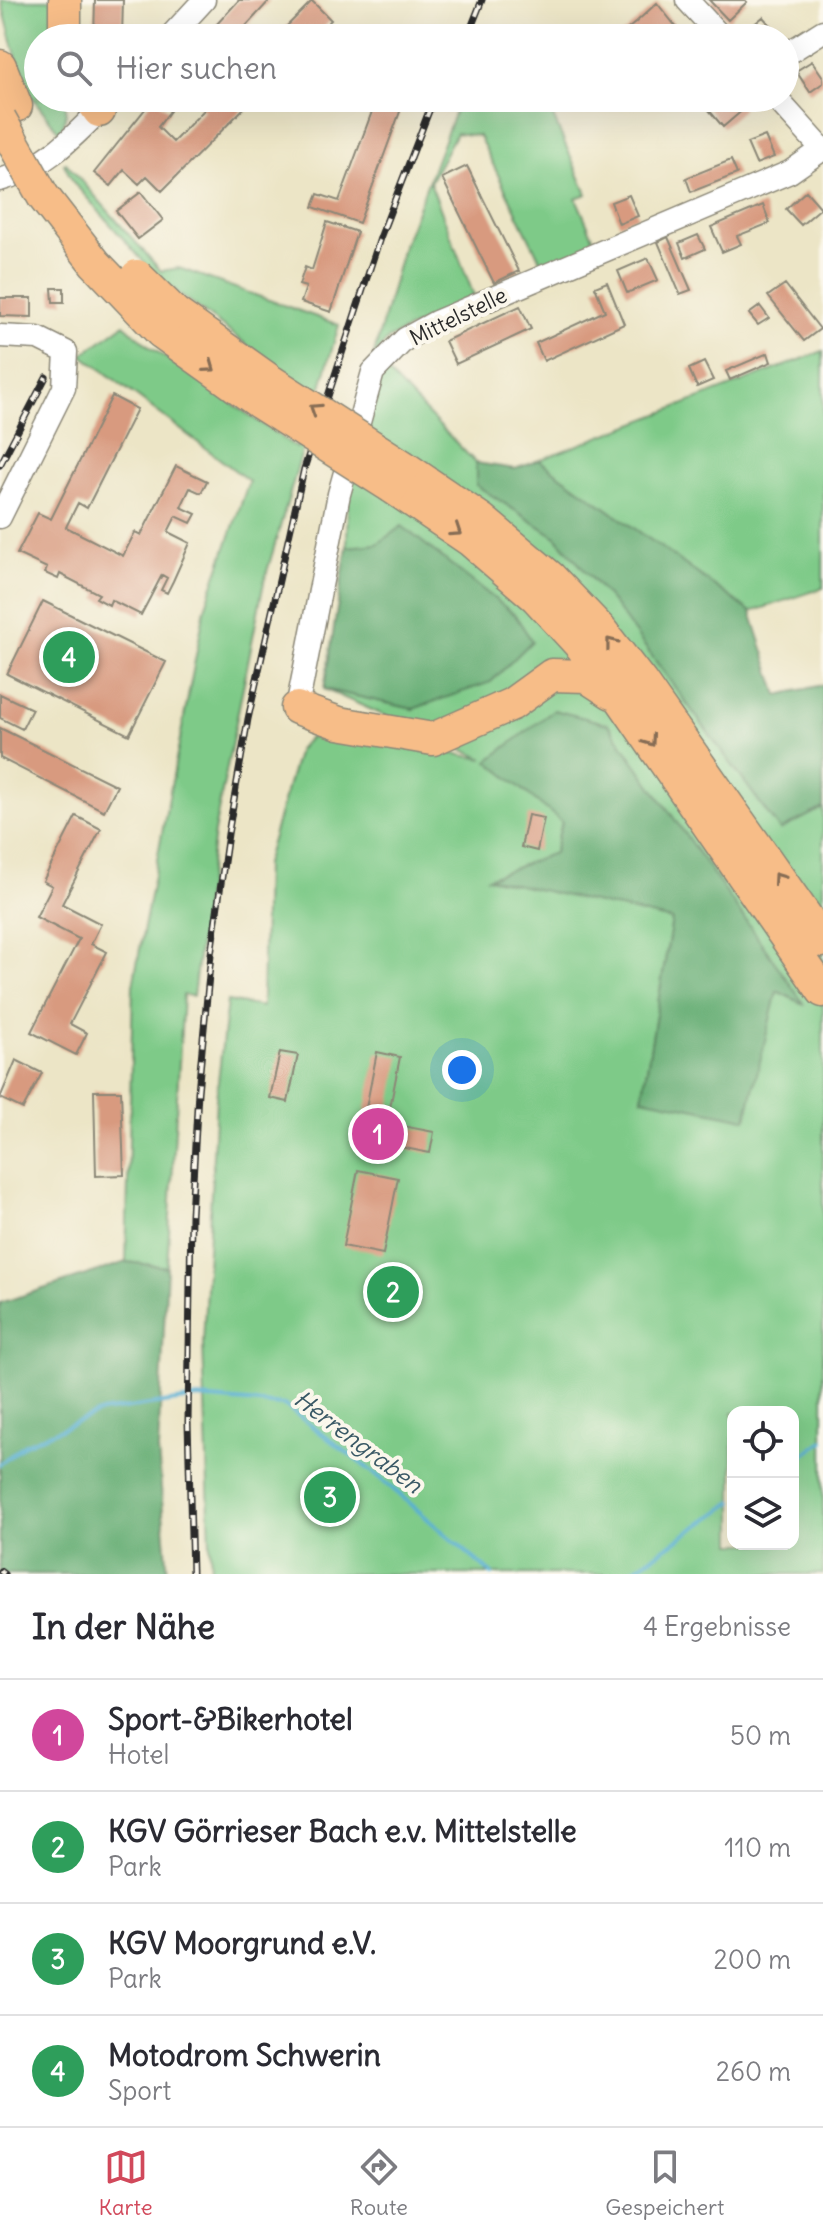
<!DOCTYPE html>
<html lang="de">
<head>
<meta charset="utf-8">
<style>
  body { margin:0; font-family:Delius,sans-serif; background:#f7f7f7; color:#2b2b33 }
  .controls { position:absolute; right:24px; bottom:24px; display:grid; overflow:hidden; border-radius:16px; box-shadow:0 8px 32px #0002 }
  .controls button { width:72px; height:72px; display:grid; place-items:center; padding:0; border:0; border-bottom:2px solid #e1e1e2; background:#fff; color:#2b2b33; font:40px sans-serif }
  .you { position:absolute; left:462px; top:1070px; width:28px; height:28px; margin:-20px; border:6px solid #fff; border-radius:50%; background:#1a73e8; box-shadow:0 0 0 12px #1a73e833 }
  .badge { display:grid; place-items:center; width:52px; height:52px; border-radius:50%; background:#d1495b; color:#fff; font-size:26px; font-weight:700 }
  .pin { position:absolute; translate:-50% -50%; border:4px solid #fff; box-shadow:0 2px 8px #0006 }
  .list { margin:0; padding:0; list-style:none }
  h2 { display:flex; justify-content:space-between; align-items:center; height:104px; margin:0; padding:0 32px; font-size:34px }
  h2 small { font-size:26px; font-weight:400; color:#7c7c81 }
  .list li { display:grid; grid-template-columns:52px 1fr auto; gap:24px; align-items:center; box-sizing:border-box; height:112px; padding:0 32px; border-top:2px solid #e1e1e2 }
  .list b { display:block; font-size:30px; white-space:nowrap }
  .list p { margin:0; font-size:26px; white-space:nowrap; color:#7c7c81 }
  .list em { font-size:26px; font-style:normal; color:#7c7c81 }
  .icon { flex:none; width:44px; height:44px; fill:none; stroke:currentColor; stroke-width:2; stroke-linecap:round; stroke-linejoin:round }
  .map { position:relative; flex:none; width:823px; height:1574px; overflow:hidden }
  .search { position:absolute; background:#fff; box-shadow:0 8px 32px #0002; left:24px; right:24px; top:24px; height:88px; display:flex; align-items:center; gap:20px; box-sizing:border-box; padding:0 28px; border-radius:44px; color:#7c7c81; font-size:30px }
  .sheet { height:552px; background:#fff }
  nav { display:flex; justify-content:space-around; align-items:center; box-sizing:border-box; height:112px; border-top:2px solid #e1e1e2; background:#fff; font-size:22px; color:#7c7c81 }
  nav a { display:grid; justify-items:center; gap:4px }
  nav .on { color:#d1495b }
  .map>svg:first-child { display:block }
</style>
</head>
<body>
<div class="map">
<svg width="823" height="1574" viewBox="0 0 823 1574">
  <rect width="100%" height="100%" fill="#fbf7ec"/>
  <filter id="ink" filterUnits="userSpaceOnUse"><feTurbulence type="fractalNoise" baseFrequency=".0125" numOctaves="2"/><feDisplacementMap in="SourceGraphic" scale="16" xChannelSelector="R" yChannelSelector="G"/><feConvolveMatrix kernelMatrix="1 2 1 2 8 2 1 2 1" color-interpolation-filters="sRGB"/></filter>
  <filter id="wash" filterUnits="userSpaceOnUse"><feTurbulence type="fractalNoise" baseFrequency=".006" numOctaves="4" result="noise"/><feDisplacementMap in="SourceGraphic" scale="32" xChannelSelector="R" yChannelSelector="G"/><feGaussianBlur stdDeviation="1.8" result="paint"/><feColorMatrix in="noise" values="0 0 0 0 0 0 0 0 0 0 0 0 0 0 0 0 0 1.4 0 .05"/><feComposite in="paint" operator="in"/></filter>
  <g filter="url(#wash)">
    <rect width="100%" height="100%" fill="#ece5c6"/>
    <!-- green -->
    <path fill="#7eca88" stroke="#547a5a" stroke-width="2" fill-rule="evenodd" d="M1,0H65V38H38V98H63C69,108 65,123 60,133L32,97L28,100Z
      M476,98H545L587,194L576,198L596,244L543,266L479,136L456,133L430,182L474,296L388,339L373,358L476,463V485L556,537L613,603L780,830L823,808V1574H211L203,1344L216,1099L227,1001L262,1007L265,864L298,750L309,738L329,732L484,759L324,689L413,709L377,544L347,547L348,489L373,358L403,247L456,109ZM562,822L801,1003L777,991L642,1098L672,920L490,877L554,854ZM733,1412H793V1544H733Z
      M66,163L161,271L179,268L339,325L264,582L214,832L193,996L183,995L167,1267L126,1262L133,985L205,608L249,481L82,355L124,324L149,346L297,448L313,395L156,276L73,182L64,164Z
      M823,351V588L751,612L539,460Z"/>
    <!-- forest -->
    <path fill="#66ae74" stroke="#486c50" stroke-width="2" d="M539,460L751,612L778,695L823,685V808L780,830L613,603L556,537L476,485V463L515,469Z
      M402,526L515,615L532,641L491,682L413,709L324,689L347,547L377,544Z
      M554,710L608,724L804,1004L777,991L746,1119L642,1098L672,920L488,878L554,853L562,822L488,761Z
      M126,1262L167,1267L158,1450L168,1574H0V1303Z"/>
    <g fill="none" stroke-linecap="round" stroke-linejoin="round">
      <!-- stream -->
      <path stroke="#56afd3" stroke-width="4" d="M793,1462L823,1441
        M0,1464L25,1444L101,1412L198,1398L284,1405L379,1477L492,1574
        M627,1574L733,1502"/>
    </g>
    <g id="blocks">
      <!-- building -->
      <path fill="#d89a7f" d="M95,0H123L122,38H94Z
        M239,0H270L235,38H204Z
        M709,0H745L747,2L728,20Z
        M312,1L331,20L314,38H275Z
        M657,3L685,38H617L635,23Z
        M763,17L776,32L769,38H754L747,30Z
        M812,61L823,77V83L810,92L796,71Z
        M154,98L170,111L158,127L173,142L204,110L192,98H254L162,191L147,176L139,184L124,170L111,186L94,173Z
        M377,98H405L359,223L313,207L318,194L339,201Z
        M699,98H735L744,109L723,127Z
        M765,136L774,157L756,164L747,143Z
        M731,160L737,174L691,192L686,178Z
        M467,166L519,271L494,283L442,178Z
        M806,191L821,208L801,225L786,209Z
        M141,192L163,220L138,239L116,211Z
        M629,195L638,216L619,224L611,202Z
        M763,205L770,223L737,236L741,244L722,252L711,227Z
        M327,222L357,232L331,312L301,302L306,287L299,285L305,267L312,270Z
        M698,235L705,249L685,258L679,243Z
        M668,237L691,290L680,294L658,242Z
        M648,258L658,280L627,293L618,271Z
        M607,282L624,324L544,361L536,343L605,311L595,287Z
        M785,284L820,329L804,341L768,296Z
        M52,288H64V302H53Z
        M0,298H32V317L0,316Z
        M520,306L531,329L456,364L445,341Z
        M760,306L769,318L758,325L749,314Z
        M768,353L771,362L730,380L726,371Z
        M704,362L713,380L697,387L689,369Z
        M112,396L137,409L87,508L78,503L66,527L123,556L135,532L141,535L176,466L207,481L201,493L190,488L181,507L196,514L191,523L176,516L168,532L190,543L173,581L167,593L161,590L167,578L162,575L141,615L111,600L109,605L96,598L99,594L60,574L58,579L45,573L47,568L17,554L38,513L51,519Z
        M43,601L166,662L129,735L7,674Z
        M0,694L32,709L22,729L0,718Z
        M0,728L117,786L104,811L0,758Z
        M528,815L544,818L537,851L521,847Z
        M76,816L101,829L62,904L101,924L91,944L107,952L70,1024L87,1033L76,1055L31,1032L79,939L36,917L52,886L43,881Z
        M280,1052L298,1055L288,1102L270,1098Z
        M377,1052L400,1057L387,1123L434,1132L430,1153L360,1139Z
        M16,1060L42,1073L23,1109L0,1098Z
        M94,1091H121L124,1175L96,1176Z
        M358,1170L398,1178L383,1254L343,1246Z"/>
    </g>
  </g>
  <g filter="url(#ink)">
    <use href="#blocks" fill-opacity="0" stroke="#8c8878" stroke-width="2"/>
    <g fill="none" stroke-linecap="round" stroke-linejoin="round">
      <defs>
        <path id="minor" d="M687,0L722,38
          M169,38L204,0
          M785,55L823,31
          M776,98L823,150
          M0,180C48,167 78,132 112,98
          M0,336L38,338L66,352L64,388L0,517
          M297,708L339,494L373,372L405,339L436,322L790,172L823,149"/>
        <path id="highway" d="M65,0V38
          M0,66L16,106
          M90,98L99,111
          M175,313L272,382
          M161,332L260,403
          M404,467L482,520L551,578L599,628L641,682L823,941
          M392,487L470,540L536,597L582,647L622,700L823,991
          M297,708L339,723L433,739L512,704L552,675L586,676L612,693"/>
      </defs>
      <!-- minor casing -->
      <use href="#minor" stroke="#8c8878" stroke-width="25"/>
      <!-- highway casing -->
      <use href="#highway" stroke="#8c8878" stroke-width="35"/>
      <!-- minor -->
      <use href="#minor" stroke="#fff" stroke-width="22"/>
      <!-- highway -->
      <use href="#highway" stroke="#f7bd88" stroke-width="32"/>
      <defs>
        <path id="rail" d="M467,38L482,0
          M0,465L46,377
          M0,1571L4,1574
          M192,1574L188,1422L191,1215L198,1092L211,954L228,834L248,719L304,469L380,238L434,98"/>
      </defs>
      <!-- rail casing -->
      <use href="#rail" stroke="#2b2b2b" stroke-width="7"/>
      <!-- rail -->
      <use href="#rail" stroke="#fbf7ec" stroke-width="4" stroke-dasharray="12" stroke-linecap="butt"/>
      <defs>
        <path id="highway-bridge" d="M0,119L43,196L95,263L161,332
          M137,276L175,313
          M272,382L404,467
          M260,403L392,487"/>
      </defs>
      <!-- highway-bridge casing -->
      <use href="#highway-bridge" stroke="#8c8878" stroke-width="35" stroke-linecap="butt"/>
      <!-- highway-bridge -->
      <use href="#highway-bridge" stroke="#f7bd88" stroke-width="32"/>
    </g>
    <!-- one-way arrows -->
    <defs><path id="oneway-chevron" d="M-2-3.5L2.5 0L-2 3.5" fill="none" stroke-width="1.6" stroke-linecap="round" stroke-linejoin="round" transform="scale(2)"/></defs>
    <g stroke="#876d55">
      <use href="#oneway-chevron" transform="translate(210 367) rotate(36)"/>
      <use href="#oneway-chevron" transform="translate(315 409) rotate(-147)"/>
      <use href="#oneway-chevron" transform="translate(456 531) rotate(34)"/>
      <use href="#oneway-chevron" transform="translate(611 643) rotate(-128)"/>
      <use href="#oneway-chevron" transform="translate(650 741) rotate(55)"/>
      <use href="#oneway-chevron" transform="translate(778 878) rotate(-125)"/>
    </g>
  </g>
  <g text-anchor="middle" stroke-width="8" stroke-linejoin="round" paint-order="stroke">
    <!-- street labels -->
    <g font-size="22" fill="#2b2b2b" stroke="#fbf7ec">
      <text transform="translate(458 316) rotate(-26)" y="8">Mittelstelle</text>
    </g>
    <!-- water labels -->
    <g font-size="24" font-style="italic" fill="#3a5966" stroke="#fbf7ec">
      <text transform="translate(358 1442) rotate(37)" y="8">Herrengraben</text>
    </g>
  </g>
</svg>
<div class="controls">
<button><svg class="icon" aria-label="locate" viewBox="0 0 24 24"><circle cx="12" cy="12" r="6"/><path d="M12 2v4M12 18v4M2 12h4M18 12h4"/></svg></button>
<button><svg class="icon" aria-label="layers" viewBox="0 0 24 24"><path d="M12 4l9 5-9 5-9-5zM3 14l9 5 9-5"/></svg></button>
</div>
<div class="you"></div>
<div class="pin badge" style="left:378px;top:1134px;background:#d1479c">1</div>
<div class="pin badge" style="left:393px;top:1292px;background:#2e9e5b">2</div>
<div class="pin badge" style="left:330px;top:1497px;background:#2e9e5b">3</div>
<div class="pin badge" style="left:69px;top:657px;background:#2e9e5b">4</div>
<div class="search"><svg class="icon" aria-label="search" viewBox="0 0 24 24"><circle cx="10" cy="10" r="6"/><path d="M15 15l6 6"/></svg>Hier suchen</div>
</div>
<section class="sheet">
<h2>In der Nähe<small>4 Ergebnisse</small></h2>
<ul class="list">
<li><span class="badge" style="background:#d1479c">1</span><div><b>Sport-&amp;Bikerhotel</b><p>Hotel</p></div><em>50 m</em></li>
<li><span class="badge" style="background:#2e9e5b">2</span><div><b>KGV Görrieser Bach e.v. Mittelstelle</b><p>Park</p></div><em>110 m</em></li>
<li><span class="badge" style="background:#2e9e5b">3</span><div><b>KGV Moorgrund e.V.</b><p>Park</p></div><em>200 m</em></li>
<li><span class="badge" style="background:#2e9e5b">4</span><div><b>Motodrom Schwerin</b><p>Sport</p></div><em>260 m</em></li>
</ul>
</section>
<nav>
<a class="on"><svg class="icon" aria-label="map" viewBox="0 0 24 24"><path d="M3 6l6-2 6 2 6-2v14l-6 2-6-2-6 2zM9 4v14M15 6v14"/></svg>Karte</a>
<a><svg class="icon" aria-label="directions" viewBox="0 0 24 24"><path d="M12 3l9 9-9 9-9-9zM9 14v-3h6M13 9l2 2-2 2"/></svg>Route</a>
<a><svg class="icon" aria-label="saved" viewBox="0 0 24 24"><path d="M7 4h10v16l-5-4-5 4z"/></svg>Gespeichert</a>
</nav>
</body>
</html>
